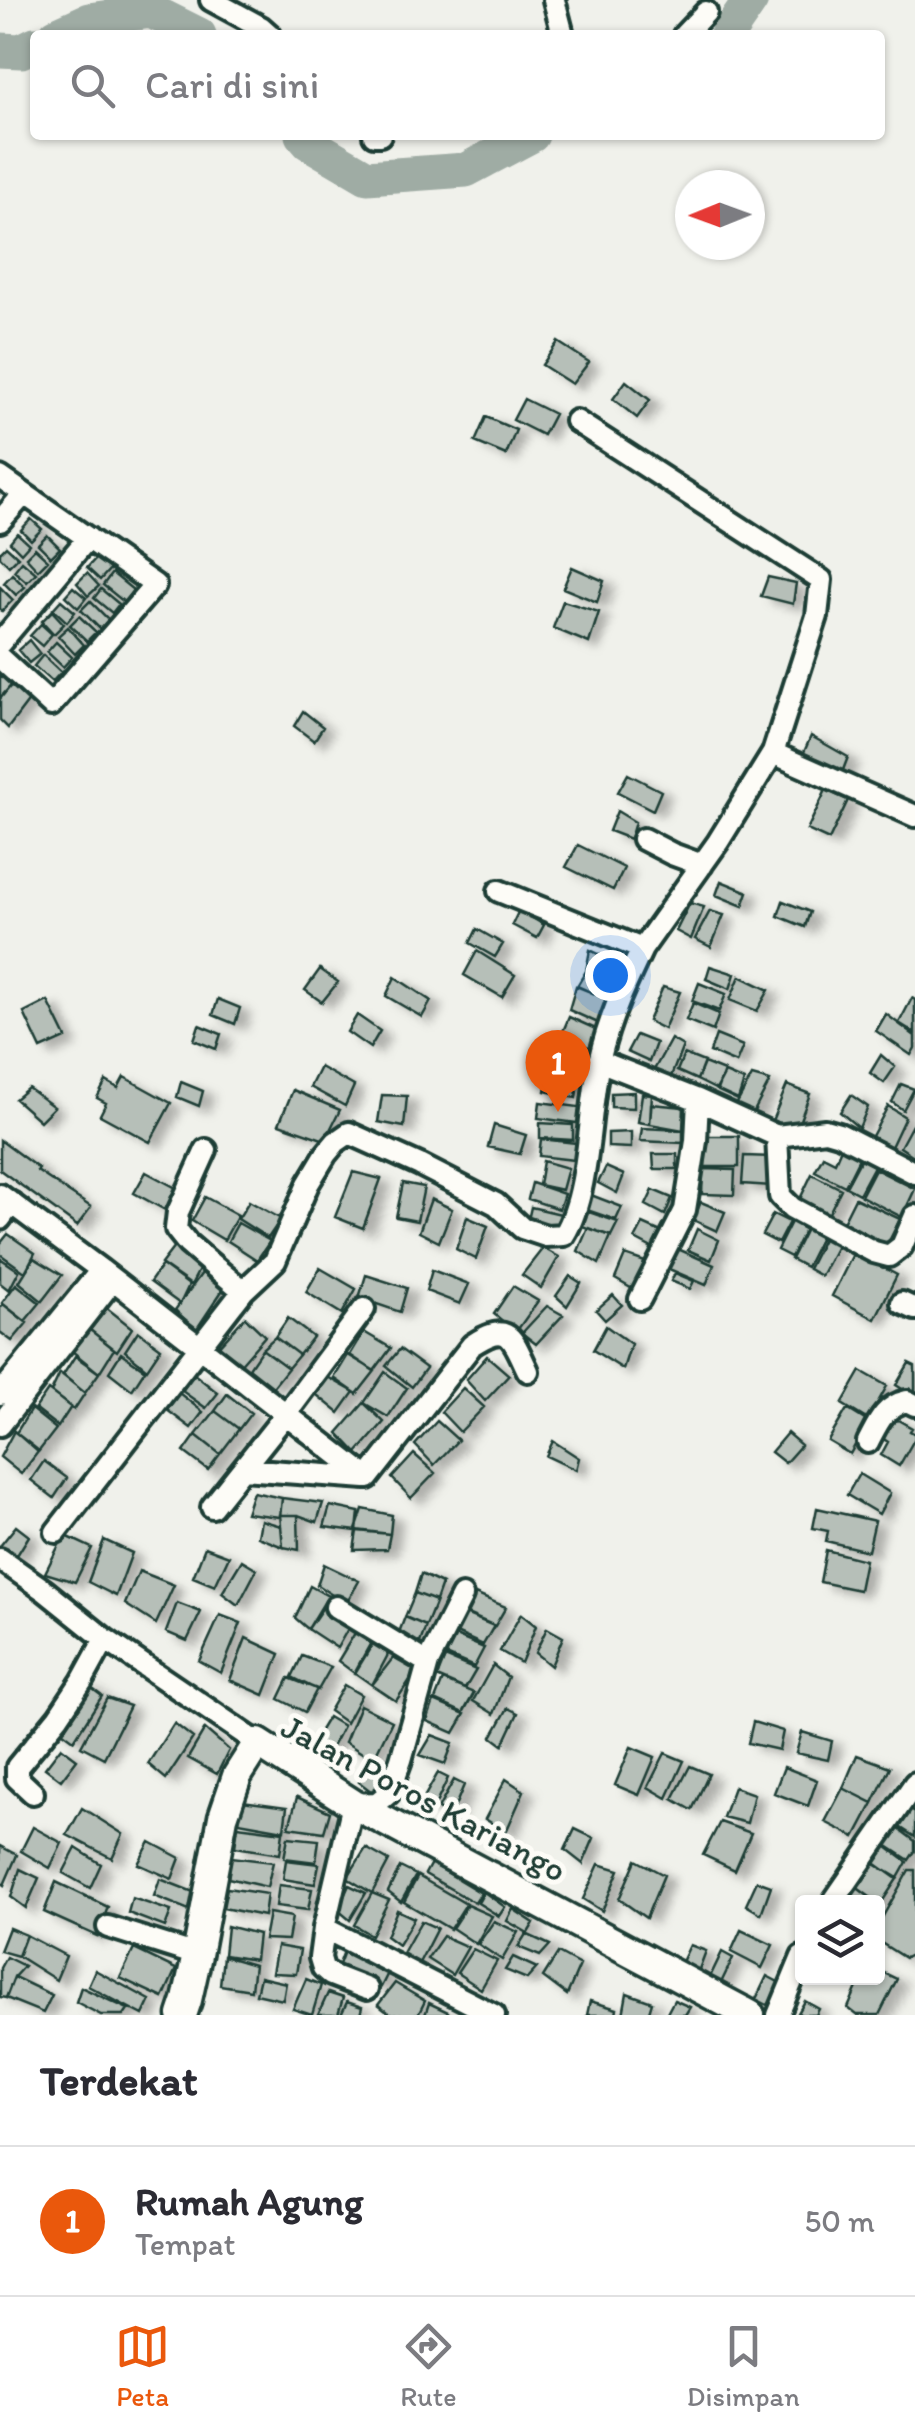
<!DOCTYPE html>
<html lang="id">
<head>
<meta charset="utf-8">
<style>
  body { margin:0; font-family:Itim,sans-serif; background:#f2f2f3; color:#2b2b33 }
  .controls { position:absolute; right:30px; bottom:30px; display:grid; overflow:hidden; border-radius:10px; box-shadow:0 2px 8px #0004 }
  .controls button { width:90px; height:90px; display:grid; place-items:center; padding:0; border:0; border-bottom:2px solid #e1e1e2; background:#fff; color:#2b2b33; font:50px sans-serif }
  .compass { position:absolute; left:675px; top:170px; width:90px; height:90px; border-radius:50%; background:#fff; box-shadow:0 2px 8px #0004; rotate:269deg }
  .you { position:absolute; left:610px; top:975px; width:35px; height:35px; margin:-25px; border:8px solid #fff; border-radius:50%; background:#1a73e8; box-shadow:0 0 0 15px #1a73e833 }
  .badge { display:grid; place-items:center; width:65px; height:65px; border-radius:50%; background:#ea580c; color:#fff; font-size:32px; font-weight:700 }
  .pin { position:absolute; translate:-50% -82px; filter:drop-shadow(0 2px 5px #0008) }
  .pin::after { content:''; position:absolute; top:52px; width:35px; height:30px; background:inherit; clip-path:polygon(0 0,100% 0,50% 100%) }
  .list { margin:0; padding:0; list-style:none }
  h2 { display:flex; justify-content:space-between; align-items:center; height:130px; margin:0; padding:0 40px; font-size:42px }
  h2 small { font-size:32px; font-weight:400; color:#7c7c81 }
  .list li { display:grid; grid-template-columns:65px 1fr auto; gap:30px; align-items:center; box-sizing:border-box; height:150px; padding:0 40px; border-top:2px solid #e1e1e2 }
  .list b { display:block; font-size:38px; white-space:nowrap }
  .list p { margin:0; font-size:32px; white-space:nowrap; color:#7c7c81 }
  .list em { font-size:32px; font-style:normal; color:#7c7c81 }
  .icon { flex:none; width:55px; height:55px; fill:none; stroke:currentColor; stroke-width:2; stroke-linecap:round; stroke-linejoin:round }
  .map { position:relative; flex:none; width:915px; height:2015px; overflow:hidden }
  .search { position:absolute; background:#fff; box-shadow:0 2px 8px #0004; left:30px; right:30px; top:30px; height:110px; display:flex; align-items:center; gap:25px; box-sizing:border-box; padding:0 35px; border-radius:10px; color:#7c7c81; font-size:38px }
  .sheet { height:280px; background:#fff }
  nav { display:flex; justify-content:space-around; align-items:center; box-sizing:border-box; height:140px; border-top:2px solid #e1e1e2; background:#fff; font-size:28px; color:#7c7c81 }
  nav a { display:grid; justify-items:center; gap:5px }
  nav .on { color:#ea580c }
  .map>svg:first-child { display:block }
</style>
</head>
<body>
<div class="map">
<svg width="915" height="2015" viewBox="0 0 915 2015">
  <defs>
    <filter id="shadow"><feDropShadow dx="10" dy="5.5" stdDeviation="5" flood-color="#0004"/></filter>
  </defs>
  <rect width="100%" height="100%" fill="#f0f1eb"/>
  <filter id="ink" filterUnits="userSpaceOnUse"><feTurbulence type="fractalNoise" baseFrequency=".01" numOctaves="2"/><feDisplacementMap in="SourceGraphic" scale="20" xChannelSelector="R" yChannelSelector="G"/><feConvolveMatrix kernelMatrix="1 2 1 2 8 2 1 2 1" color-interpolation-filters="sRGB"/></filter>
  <g filter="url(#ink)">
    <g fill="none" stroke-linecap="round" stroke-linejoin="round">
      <!-- river -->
      <path stroke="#9faca4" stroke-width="35" d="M56,35L89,20L151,11L199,35
        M727,35L751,0
        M0,50L21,51L35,44
        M302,135L309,143L367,177L466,170L532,135"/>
    </g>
    <!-- building -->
    <path fill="#b6bfb8" stroke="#1f3d34" stroke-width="2.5" filter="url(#shadow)" d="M558,342L589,362L572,384L542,365Z
      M626,381L650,400L637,418L613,399Z
      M524,399L554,414L543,435L513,420Z
      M486,417L516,430L506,455L475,442Z
      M31,519L42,529L31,540L21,530Z
      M17,533L29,544L21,553L10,542Z
      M47,535L60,548L51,557L38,544Z
      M6,546L18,557L9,566L0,557V552Z
      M35,548L48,560L38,570L26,557Z
      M97,557L110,569L100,580L87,568Z
      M22,561L36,573L27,582L14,571Z
      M572,567L604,581L597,602L563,588Z
      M87,573L99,586L88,596L77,583Z
      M112,573L133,590L124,602L103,585Z
      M12,574L25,587L16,595L4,583Z
      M768,577L796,583L793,604L761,596Z
      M0,587L13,600L2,611L0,609Z
      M73,587L86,598L78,608L65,596Z
      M101,589L119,604L112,613L94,598Z
      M61,600L75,612L67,622L53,609Z
      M90,601L109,620L100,629L81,610Z
      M563,601L599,612L589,643L553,628Z
      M52,611L64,624L54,634L42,621Z
      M79,616L96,632L87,641L70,625Z
      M41,624L52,634L42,646L30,636Z
      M68,627L84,645L75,654L58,636Z
      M29,640L40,654L29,663L18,650Z
      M56,642L72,657L63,667L47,652Z
      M43,655L61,672L52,682L34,666Z
      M0,669L14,682L0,698Z
      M14,682L30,699L8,728L0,720V699Z
      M303,711L323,727L314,741L294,726Z
      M811,736L848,757L840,778L801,759Z
      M628,774L661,791L653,810L618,792Z
      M826,790L848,800L829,840L807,830Z
      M617,811L635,822L630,839L609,831Z
      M578,845L624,868L613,890L566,867Z
      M721,881L748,892L743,906L716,895Z
      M783,901L810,912L805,927L778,916Z
      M690,903L704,907L691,939L676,931Z
      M519,910L544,925L537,938L512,925Z
      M710,911L724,915L711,947L695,939Z
      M477,929L503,944L495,957L470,943Z
      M590,950L620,964L612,982L586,971Z
      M477,951L515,975L502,997L464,975Z
      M710,966L735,974L730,989L706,979Z
      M320,969L338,982L322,1002L305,990Z
      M586,971L612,982L606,999L577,986Z
      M740,976L769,990L757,1011L730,1000Z
      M395,977L431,1001L422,1017L386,996Z
      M699,983L726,994L719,1011L692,1001Z
      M576,986L608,999L598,1023L569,1010Z
      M663,987L680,992L664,1029L648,1021Z
      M912,998L915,1000V1033L899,1023Z
      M218,999L240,1008L235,1024L213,1015Z
      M48,1001L66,1038L41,1049L24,1013Z
      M693,1003L719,1014L713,1031L686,1020Z
      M886,1014L915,1036V1048L911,1055L876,1031Z
      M357,1015L380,1031L370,1048L347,1032Z
      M569,1017L598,1030L591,1048L561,1036Z
      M199,1025L221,1034L216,1049L194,1040Z
      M636,1035L656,1043L649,1062L627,1052Z
      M716,1035L743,1046L736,1063L710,1052Z
      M557,1039L587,1052L580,1071L550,1058Z
      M671,1039L683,1046L670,1079L654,1070Z
      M684,1054L704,1062L697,1080L677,1071Z
      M881,1055L895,1067L884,1083L870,1073Z
      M704,1063L724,1071L717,1090L697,1080Z
      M320,1067L354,1086L345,1106L310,1087Z
      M549,1068L579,1076L576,1098L545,1091Z
      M725,1073L744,1081L738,1100L716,1090Z
      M752,1076L770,1081L752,1115L735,1107Z
      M124,1077L171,1103L150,1142L100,1115L106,1103L97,1098L106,1081L118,1088Z
      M181,1082L203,1091L199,1106L177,1097Z
      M901,1084L914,1089L903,1110L892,1102Z
      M787,1085L810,1094L795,1133L771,1123Z
      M28,1088L54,1107L40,1121L15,1099Z
      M293,1090L340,1110L325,1140L279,1124Z
      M634,1092V1108L611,1107V1093Z
      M642,1094L652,1095L650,1124L638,1122Z
      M382,1095L407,1096L404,1127L378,1122Z
      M851,1095L868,1107L859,1128L840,1112Z
      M540,1102L579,1107L577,1123L538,1118Z
      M651,1104L684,1107L683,1130L650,1124Z
      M888,1106L905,1117L890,1149L871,1138Z
      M540,1123L573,1125V1140L540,1138Z
      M913,1123L915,1125V1157L900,1147Z
      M494,1125L526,1135L520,1154L488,1147Z
      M642,1128L683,1130V1143L640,1141Z
      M631,1132V1148L608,1147V1133Z
      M705,1136H739V1167H705Z
      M541,1139L576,1143L574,1160L539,1156Z
      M0,1140L39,1169L37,1171L91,1207L77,1226L0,1170Z
      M841,1148L859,1158L845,1186L815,1171L823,1156L835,1162Z
      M653,1154H677V1169H654Z
      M744,1156L774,1157L772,1186L742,1184Z
      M861,1159L874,1166L859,1194L846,1187Z
      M543,1161L568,1168L562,1190L539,1185Z
      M606,1167L624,1175L617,1193L598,1183Z
      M703,1169L735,1170L734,1195L702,1194Z
      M875,1169L915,1189L902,1217L861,1196Z
      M146,1172L178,1189L167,1211L134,1193Z
      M353,1172L381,1179L363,1228L335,1217Z
      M812,1174L841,1189L828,1215L799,1201Z
      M403,1183L424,1187L417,1221L396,1217Z
      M532,1183L564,1194L559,1209L528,1199Z
      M653,1190L672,1198L665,1215L646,1205Z
      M591,1195L622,1207L616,1220L587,1210Z
      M205,1197L238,1215L224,1240L192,1221Z
      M855,1198L900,1219L886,1247L841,1226Z
      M431,1199L452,1209L439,1242L419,1232Z
      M249,1201L281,1219L268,1238L238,1219Z
      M701,1202L725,1212L717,1231L693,1220Z
      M531,1207L561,1214L562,1230L528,1220Z
      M586,1211L618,1222L611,1236L582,1226Z
      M773,1214L789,1222L778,1243L762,1235Z
      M467,1217L488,1226L476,1259L456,1249Z
      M793,1218L807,1225L791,1257L777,1250Z
      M238,1223L270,1241L257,1260L228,1241Z
      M643,1224L661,1232L654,1249L635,1239Z
      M588,1228L611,1236L599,1264L578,1251Z
      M697,1229L719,1240L711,1260L688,1250Z
      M806,1229L821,1237L806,1267L791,1259Z
      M8,1234L35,1253L25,1272L0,1254V1244Z
      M824,1237L838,1244L821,1276L808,1269Z
      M174,1247L201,1266L191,1285L161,1264Z
      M543,1248L559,1257L541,1288L522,1275Z
      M678,1249L714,1265L706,1285L669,1269Z
      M854,1252L897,1275L875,1319L832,1296Z
      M625,1255L648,1263L636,1291L615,1279Z
      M0,1258L19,1271L9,1290L0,1283Z
      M34,1258L62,1275L42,1301L19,1282Z
      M162,1265L189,1285L180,1304L150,1282Z
      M320,1268L356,1289L342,1314L306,1292Z
      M432,1270L469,1284L460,1304L426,1291Z
      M202,1273L224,1288L196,1330L175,1310Z
      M675,1273L694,1281L690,1289L671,1281Z
      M366,1275L407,1288L400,1312L359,1298Z
      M570,1276L581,1283L567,1306L556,1296Z
      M16,1284L40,1303L25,1321L2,1303Z
      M513,1286L538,1301L516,1332L494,1314Z
      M613,1295L622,1305L605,1320L596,1310Z
      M3,1304L27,1323L12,1341L0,1332V1308Z
      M547,1306L563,1315L536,1344L522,1333Z
      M107,1308L132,1328L117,1351L90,1330Z
      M245,1317L265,1336L238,1367L218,1347Z
      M288,1318L313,1337L299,1355L275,1337Z
      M606,1326L631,1344L623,1369L593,1350Z
      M89,1329L114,1349L99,1373L72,1351Z
      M138,1331L161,1348L147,1369L125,1351Z
      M364,1332L391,1348L374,1371L350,1355Z
      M275,1337L299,1355L288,1368L262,1349Z
      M262,1349L288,1368L273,1387L249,1368Z
      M400,1349L426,1368L412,1387L386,1366Z
      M121,1353L145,1370L132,1390L109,1372Z
      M348,1355L375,1371L357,1394L334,1378Z
      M75,1356L99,1373L85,1393L63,1375Z
      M487,1356L509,1375L485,1401L466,1380Z
      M909,1363L915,1366V1397L896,1385Z
      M861,1371L887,1386L868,1420L842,1404Z
      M385,1372L407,1388L388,1417L364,1403Z
      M60,1373L85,1393L74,1410L51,1392Z
      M194,1374L218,1393L206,1408L182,1391Z
      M324,1375L354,1392L339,1413L312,1391Z
      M463,1388L484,1407L460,1432L441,1412Z
      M48,1390L71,1407L58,1427L35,1409Z
      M179,1393L203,1412L191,1428L167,1410Z
      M227,1394L251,1413L239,1429L215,1411Z
      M364,1403L384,1422L357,1453L338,1433Z
      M31,1409L56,1429L39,1451L16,1433Z
      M847,1409L868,1422L850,1454L828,1441Z
      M215,1411L239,1429L220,1454L196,1435Z
      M891,1416L912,1428L910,1431L915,1434V1438L899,1466L881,1455L888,1442L879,1436Z
      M437,1421L458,1440L434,1465L415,1445Z
      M14,1431L38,1452L21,1474L0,1457Z
      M787,1433L801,1445L785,1463L771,1452Z
      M196,1435L220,1454L208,1470L184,1452Z
      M553,1441L579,1458L576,1470L546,1456Z
      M414,1454L435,1473L411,1498L392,1478Z
      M44,1461L67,1478L54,1498L31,1480Z
      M859,1474L890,1493L879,1514L847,1495Z
      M253,1492L282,1498L280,1517L246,1513Z
      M282,1498L323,1503L317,1522L298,1515H280V1517Z
      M330,1506L359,1512L357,1531L324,1527Z
      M817,1508L875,1521L868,1551L826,1541L828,1531L813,1528Z
      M363,1509L392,1515L390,1534L356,1530Z
      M280,1515H298L299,1550L283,1547Z
      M261,1520L281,1526L283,1547L258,1537Z
      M16,1526L29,1536L16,1557L0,1546Z
      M357,1531L390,1534L387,1549L354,1550Z
      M64,1535L92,1548L75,1582L45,1573Z
      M104,1540L132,1553L116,1596L88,1582Z
      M205,1547L229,1556L215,1586L193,1577Z
      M826,1550L865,1560L859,1590L820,1582Z
      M242,1560L257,1569L238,1605L222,1593Z
      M324,1564L359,1581L346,1604L317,1585Z
      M139,1571L174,1585L156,1624L125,1604Z
      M421,1574L442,1584L436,1601L415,1593Z
      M310,1586L328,1596L308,1629L295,1618Z
      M415,1593L436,1601L426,1626L405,1617Z
      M475,1594L506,1607L495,1626L467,1614Z
      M177,1603L201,1612L187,1641L166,1632Z
      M323,1607L350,1625L337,1648L308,1629Z
      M463,1613L494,1626L483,1645L456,1633Z
      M521,1614L536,1626L521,1663L500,1651Z
      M220,1615L241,1623L221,1673L199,1661Z
      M405,1617L426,1626L420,1643L398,1635Z
      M358,1628L374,1637L354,1673L338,1661Z
      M547,1628L563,1637L551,1666L535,1653Z
      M453,1635L484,1648L474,1667L446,1655Z
      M246,1638L280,1654L264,1695L230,1680Z
      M375,1640L391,1649L372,1685L355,1673Z
      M302,1656L331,1667L318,1690L292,1677Z
      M445,1657L476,1670L465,1689L437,1677Z
      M393,1658L416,1671L396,1701L372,1685Z
      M493,1665L508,1677L494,1714L473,1701Z
      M289,1678L317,1689L305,1712L279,1699Z
      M443,1680L474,1693L463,1713L435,1700Z
      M86,1684L102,1696L74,1740L55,1726Z
      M344,1685L361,1695L346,1723L329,1711Z
      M107,1698L130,1706L104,1758L81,1746Z
      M434,1701L465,1714L454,1733L427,1721Z
      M360,1705L392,1721L373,1760L345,1742Z
      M508,1708L518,1713L503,1745L492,1737Z
      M328,1717L343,1726L324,1762L308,1750Z
      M753,1722L783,1731L779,1750L748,1743Z
      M174,1723L193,1738L166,1779L148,1764Z
      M205,1729L229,1750L217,1774L188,1758Z
      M802,1732L832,1741L828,1760L796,1753Z
      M432,1735L453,1743L445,1764L420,1755Z
      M61,1747L77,1759L61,1780L45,1768Z
      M631,1747L655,1757L639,1795L615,1785Z
      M665,1753L684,1761L667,1798L648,1787Z
      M857,1755L890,1767L873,1803L843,1788Z
      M373,1760L390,1768L376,1795L359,1782Z
      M690,1766L709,1774L692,1810L673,1799Z
      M784,1767L817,1780L808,1806L774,1793Z
      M438,1773L448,1778L433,1810L422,1801Z
      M506,1779L524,1791L506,1832L485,1819Z
      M454,1780L464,1785L450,1818L438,1809Z
      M734,1787L754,1794L747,1823L723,1817Z
      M843,1788L873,1803L855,1837L825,1822Z
      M297,1797L330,1812L324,1832L289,1827Z
      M242,1801L287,1807L284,1830L239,1822Z
      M903,1804L915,1813V1837L892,1822Z
      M82,1808L123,1834L112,1858L67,1835Z
      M720,1822L751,1833L735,1870L703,1855Z
      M891,1823L915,1841V1851L909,1860L880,1841Z
      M238,1826L283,1832L280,1854L235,1847Z
      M33,1827L62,1843L50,1868L21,1851Z
      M575,1829L594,1838L583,1864L565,1850Z
      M288,1837L319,1840L316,1862L284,1858Z
      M879,1841L907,1862L898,1878L868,1860Z
      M150,1842L180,1858L172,1879L138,1864Z
      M0,1846L17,1855L4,1885L0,1882Z
      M76,1848L101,1864L90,1888L63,1873Z
      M366,1848L389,1861L372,1893L347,1878Z
      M231,1857L273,1862L267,1887L228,1878Z
      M869,1859L897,1879L880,1905L852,1884Z
      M286,1860L319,1864L315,1884L283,1879Z
      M636,1860L664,1875L646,1918L619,1899Z
      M431,1863L481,1893L475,1903L425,1874Z
      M599,1864L619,1870L602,1911L583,1899Z
      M400,1867L416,1875L401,1902L388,1892Z
      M20,1869L39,1878L26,1908L11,1897Z
      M909,1870H915V1953L905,1958L878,1941V1925Z
      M418,1876L466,1904L450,1929L404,1902Z
      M160,1879L196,1893L189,1910L154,1896Z
      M757,1881L771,1886L761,1914L746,1905Z
      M56,1882L108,1907L97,1936L44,1912Z
      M852,1884L877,1902H841Z
      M279,1885L312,1889L308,1910L276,1906Z
      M349,1885L366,1893L350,1920L338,1910Z
      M227,1888L267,1894L264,1916L223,1908Z
      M484,1892L505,1907L499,1916L478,1903Z
      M372,1893L389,1900L371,1935L354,1925Z
      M132,1898L171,1911L165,1927L128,1913Z
      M467,1905L492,1916L476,1944L452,1928Z
      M513,1909L534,1923L528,1933L507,1921Z
      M397,1910L414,1918L398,1945L386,1936Z
      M269,1913L292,1917L288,1940L264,1939Z
      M421,1921L437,1928L419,1963L403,1953Z
      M494,1921L518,1932L502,1960L478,1944Z
      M227,1926L258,1934L255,1960L224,1955Z
      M9,1928L26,1935L18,1956L0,1951Z
      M741,1930L773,1945L762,1968L731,1952Z
      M526,1934L550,1945L540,1956L518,1947Z
      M26,1935L66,1956L56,1980L18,1956Z
      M443,1936L468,1947L452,1975L427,1959Z
      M690,1945L706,1951L698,1972L681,1964Z
      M277,1946L300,1950L296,1974L272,1973Z
      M134,1949L176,1969L163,1998L120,1978Z
      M473,1949L497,1961L481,1989L457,1973Z
      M344,1951L388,1973L381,1987L338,1967Z
      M722,1952L733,1958L720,1985L709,1979Z
      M558,1953L580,1965L567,1995L543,1977Z
      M223,1956L254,1965L251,1990L220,1985Z
      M6,1957L24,1966L14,1977L6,1998L0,1997V1968Z
      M513,1957L537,1968L527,1979L505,1970Z
      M95,1970L150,2000L143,2015L88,1986Z
      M878,1970L897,1979L879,2015H857L848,2008L861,1978H878Z
      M767,1976L784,1985L773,2008L756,1999Z
      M14,1977L52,1995L43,2013L6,1998Z
      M260,1977L286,1983L283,2000L256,1994Z
      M306,1979L321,1985L312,2015L293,2009Z
      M395,1983L425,2001L418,2015H391L378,2005Z
      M81,1987L128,2009L124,2015H101L76,2002Z
      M328,1993L343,1998L338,2015H318Z
      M627,1993L652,2002L648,2015H623Z
      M674,2000L690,2007L685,2015H666Z
      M590,2001L617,2009L616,2015H587Z
      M805,2001L819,2009L816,2015H802L798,2013Z
      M347,2002L362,2007L360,2015H341Z
      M429,2003L448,2012L447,2015H425Z"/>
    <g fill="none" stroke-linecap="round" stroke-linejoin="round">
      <defs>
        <path id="minor" d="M211,0L261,27L270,35
          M554,0L563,35
          M684,35L706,12
          M374,135H380
          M576,421L821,580L817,616L773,753L718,842L642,949
          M0,477L155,585L51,705L0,658
          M0,521L24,494
          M0,643L88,538
          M773,753L915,816
          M643,839L672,854L702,865
          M599,1061L698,1100L777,1136L825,1130L839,1134L915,1173
          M777,1136L780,1196L792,1208L874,1252L889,1256L902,1246L915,1216
          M206,1150L178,1212L176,1229L188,1244L243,1291
          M0,1195L101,1270L368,1478
          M0,1219L12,1203
          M640,1299L685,1210L696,1141L698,1100
          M902,1303L915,1309
          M0,1394L101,1270
          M0,1425L113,1280
          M868,1442C878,1423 884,1406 907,1401L915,1405
          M243,1469L366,1478
          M368,1478L472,1345C510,1320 512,1338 528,1371
          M212,1507L286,1414L364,1309
          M56,1532L243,1291L275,1261L308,1184L326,1154L336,1142L349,1133L420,1165L496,1204L522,1228L546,1236L564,1235C591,1191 588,1109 600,1058C609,1019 625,985 642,949L499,891
          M0,1559L44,1590L105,1639L258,1743
          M336,1607L428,1663
          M33,1793L17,1778V1767L58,1717L82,1681L105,1639
          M833,1902L915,1783
          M108,1927L197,1955
          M324,1928L494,2015
          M367,1989L331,1975L323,1968L320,1958L324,1928L353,1804L377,1803L389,1793L401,1760L428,1663L462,1596
          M778,2015L802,1957"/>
        <path id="major" d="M182,2015L187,2000L197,1955L223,1817L237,1776L258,1743L353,1804L750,2015"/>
      </defs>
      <!-- minor casing -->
      <use href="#minor" stroke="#1f3d34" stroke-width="28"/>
      <!-- major casing -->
      <use href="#major" stroke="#1f3d34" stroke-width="35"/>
      <!-- minor -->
      <use href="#minor" stroke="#fdfcf7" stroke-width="20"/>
      <!-- major -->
      <use href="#major" stroke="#fdfcf7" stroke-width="28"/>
    </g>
  </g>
  <g text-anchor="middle" stroke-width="10" stroke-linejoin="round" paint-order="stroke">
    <!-- street labels -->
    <g font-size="35" fill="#1f3d34" stroke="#fdfcf7">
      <text transform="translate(424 1798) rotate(28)" y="12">Jalan Poros Kariango</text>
    </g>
  </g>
</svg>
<div class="controls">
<button><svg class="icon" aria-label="layers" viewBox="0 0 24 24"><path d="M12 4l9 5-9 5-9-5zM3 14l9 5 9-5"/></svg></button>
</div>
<svg class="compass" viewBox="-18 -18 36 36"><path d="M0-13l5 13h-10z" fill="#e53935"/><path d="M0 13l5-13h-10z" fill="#7c7c81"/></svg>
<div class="you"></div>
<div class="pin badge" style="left:558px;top:1112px">1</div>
<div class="search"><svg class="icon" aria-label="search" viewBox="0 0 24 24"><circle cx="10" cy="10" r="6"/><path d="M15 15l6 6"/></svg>Cari di sini</div>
</div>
<section class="sheet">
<h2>Terdekat<small></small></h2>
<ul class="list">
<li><span class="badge">1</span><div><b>Rumah Agung</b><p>Tempat</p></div><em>50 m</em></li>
</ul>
</section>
<nav>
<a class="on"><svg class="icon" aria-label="map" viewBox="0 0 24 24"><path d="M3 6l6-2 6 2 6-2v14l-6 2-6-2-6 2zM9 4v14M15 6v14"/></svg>Peta</a>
<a><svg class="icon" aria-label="directions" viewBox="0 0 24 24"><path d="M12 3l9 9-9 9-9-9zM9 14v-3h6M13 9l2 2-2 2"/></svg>Rute</a>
<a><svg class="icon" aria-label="saved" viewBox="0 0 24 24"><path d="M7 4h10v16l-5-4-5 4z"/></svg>Disimpan</a>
</nav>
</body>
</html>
